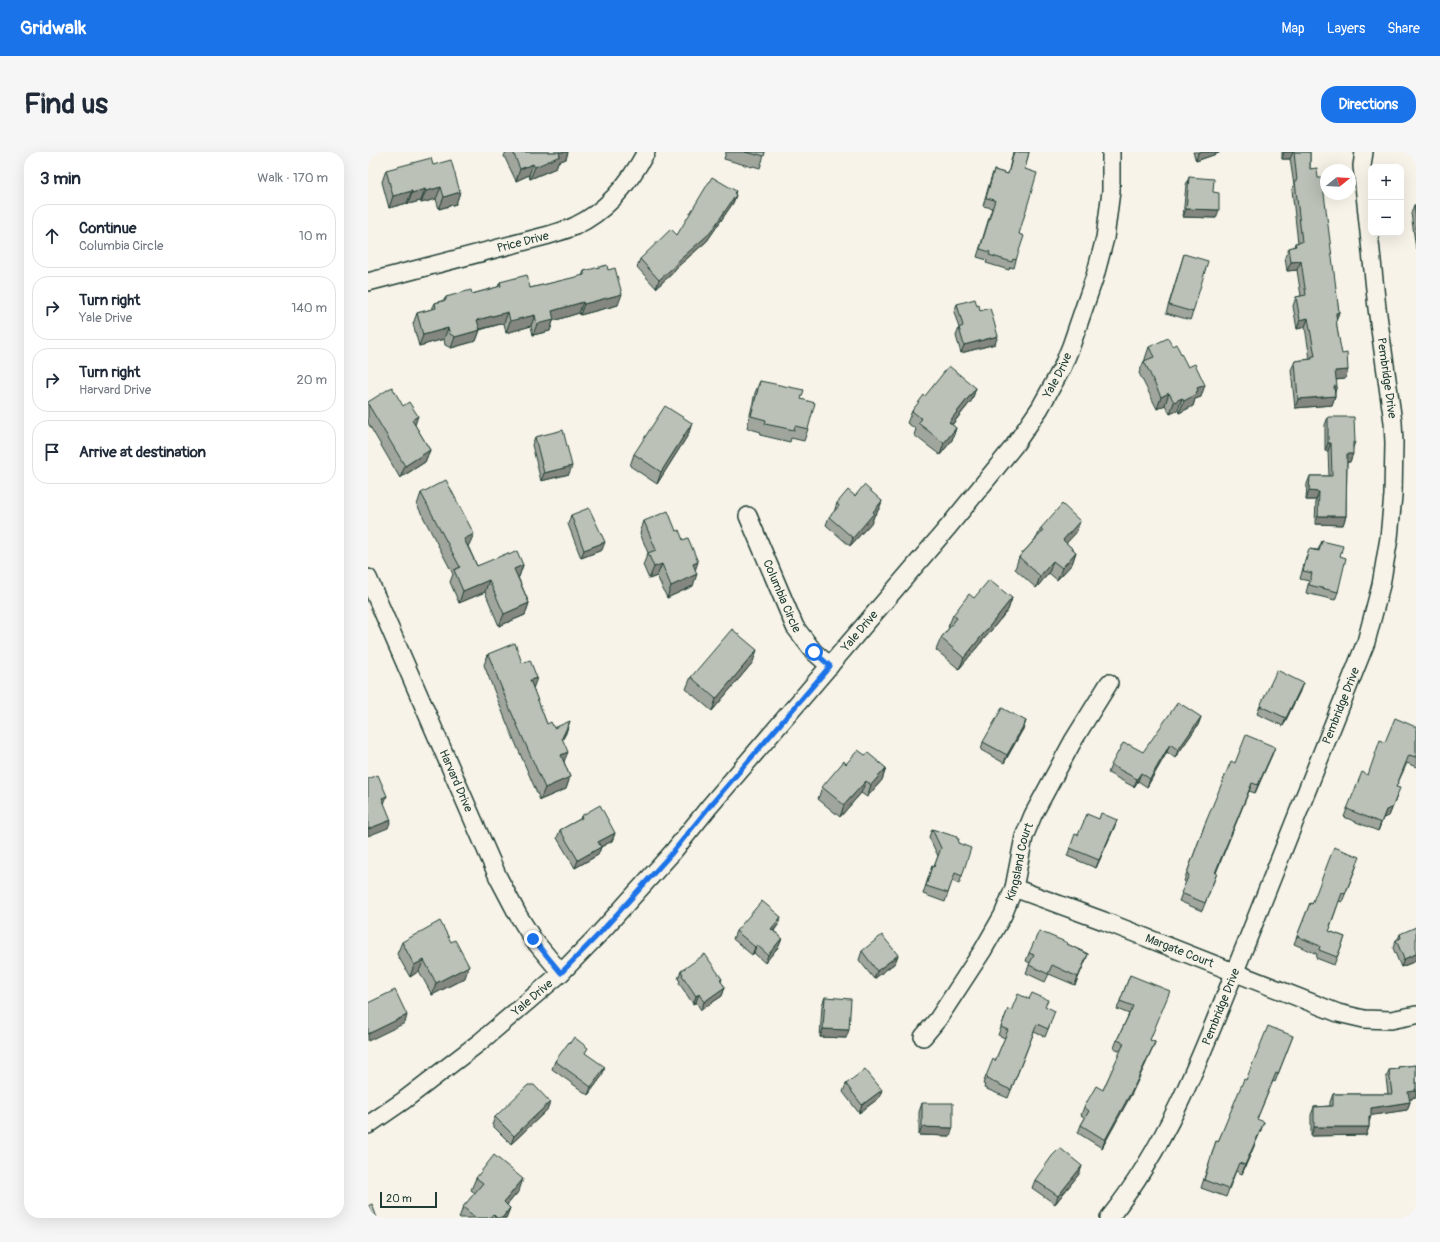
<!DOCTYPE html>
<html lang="en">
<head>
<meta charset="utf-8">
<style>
  body { margin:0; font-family:Pangolin,sans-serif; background:#f6f6f7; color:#1f2937 }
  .controls { position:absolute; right:12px; top:12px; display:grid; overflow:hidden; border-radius:8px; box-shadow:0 4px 16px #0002 }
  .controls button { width:36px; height:36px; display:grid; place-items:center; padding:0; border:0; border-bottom:1px solid #e0e1e3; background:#fff; color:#1f2937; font:20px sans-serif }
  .compass { position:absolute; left:952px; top:12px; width:36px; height:36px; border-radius:50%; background:#fff; box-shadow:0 4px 16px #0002; rotate:72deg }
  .scale { position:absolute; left:12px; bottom:10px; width:57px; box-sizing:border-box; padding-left:4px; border:2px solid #1f3d34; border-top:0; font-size:11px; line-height:14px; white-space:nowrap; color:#1f3d34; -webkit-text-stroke:3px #f7f3e8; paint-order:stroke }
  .stop { position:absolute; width:12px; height:12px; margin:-9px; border:3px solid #1a73e8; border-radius:50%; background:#fff }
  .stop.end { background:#1a73e8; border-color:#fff; box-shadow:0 1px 4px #0008 }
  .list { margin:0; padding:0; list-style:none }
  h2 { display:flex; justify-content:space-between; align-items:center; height:52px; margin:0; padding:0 16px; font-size:17px }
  h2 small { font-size:13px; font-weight:400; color:#747a83 }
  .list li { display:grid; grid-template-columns:26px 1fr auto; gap:12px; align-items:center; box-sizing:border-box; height:64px; margin:0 8px 8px; padding:0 8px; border:1px solid #e0e1e3; border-radius:16px }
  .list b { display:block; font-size:15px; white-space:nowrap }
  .list p { margin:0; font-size:13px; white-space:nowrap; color:#747a83 }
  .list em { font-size:13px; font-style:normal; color:#747a83 }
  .icon { flex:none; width:22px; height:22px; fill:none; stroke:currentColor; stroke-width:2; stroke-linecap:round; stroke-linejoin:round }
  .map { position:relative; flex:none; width:1048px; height:1066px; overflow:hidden; border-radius:16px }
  header { display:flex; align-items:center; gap:24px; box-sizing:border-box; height:56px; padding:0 20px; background:#1a73e8; color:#fff }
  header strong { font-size:19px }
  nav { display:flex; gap:22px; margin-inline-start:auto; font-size:14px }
  .intro { display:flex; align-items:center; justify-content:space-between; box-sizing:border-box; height:96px; padding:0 24px }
  h1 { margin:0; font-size:28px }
  .button { padding:10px 18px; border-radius:16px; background:#1a73e8; color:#fff; font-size:14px; font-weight:700 }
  main { display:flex; gap:24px; padding:0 24px }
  aside { flex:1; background:#fff; border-radius:16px; box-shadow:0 4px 16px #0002 }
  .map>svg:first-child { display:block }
</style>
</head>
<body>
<header>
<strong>Gridwalk</strong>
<nav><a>Map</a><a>Layers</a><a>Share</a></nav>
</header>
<div class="intro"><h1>Find us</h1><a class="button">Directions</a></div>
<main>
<aside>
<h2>3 min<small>Walk · 170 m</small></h2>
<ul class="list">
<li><svg class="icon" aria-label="ahead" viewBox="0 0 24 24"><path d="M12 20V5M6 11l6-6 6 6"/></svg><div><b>Continue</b><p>Columbia Circle</p></div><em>10 m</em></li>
<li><svg class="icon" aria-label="right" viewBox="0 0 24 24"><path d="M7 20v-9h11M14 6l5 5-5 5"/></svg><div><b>Turn right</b><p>Yale Drive</p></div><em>140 m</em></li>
<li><svg class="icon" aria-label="right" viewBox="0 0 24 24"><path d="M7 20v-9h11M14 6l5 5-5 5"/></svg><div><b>Turn right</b><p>Harvard Drive</p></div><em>20 m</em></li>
<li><svg class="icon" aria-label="arrive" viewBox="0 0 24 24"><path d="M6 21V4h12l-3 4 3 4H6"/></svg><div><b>Arrive at destination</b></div></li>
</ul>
</aside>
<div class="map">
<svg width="1048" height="1066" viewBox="0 0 1048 1066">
  <rect width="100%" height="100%" fill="#f7f3e8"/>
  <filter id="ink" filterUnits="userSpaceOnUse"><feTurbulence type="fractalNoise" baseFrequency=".025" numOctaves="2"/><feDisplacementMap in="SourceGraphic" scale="8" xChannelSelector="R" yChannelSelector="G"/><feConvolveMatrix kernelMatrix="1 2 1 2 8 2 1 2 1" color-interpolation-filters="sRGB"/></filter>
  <g filter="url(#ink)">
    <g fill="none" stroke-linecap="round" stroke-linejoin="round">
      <defs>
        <g id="street">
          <path id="s1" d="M0,130L181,83C190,80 199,78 207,74C239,59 262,30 278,0"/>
          <path id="s2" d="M380,364L427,475L446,500L462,514"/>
          <path id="s3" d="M0,426L130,725L150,763L165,787L193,821"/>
          <path id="s4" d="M646,736L736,769L970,861L996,867L1023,868L1048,863"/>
          <path id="s5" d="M555,885L570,867L615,798L635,763L646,736L656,685L665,663L705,589L741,531"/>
          <path id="s6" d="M0,973L35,949L112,890L193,821L231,782L304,701L341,655L581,374L646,294L672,256L694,216L703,194L727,124L737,86L743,39V0"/>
          <path id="s7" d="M741,1066C805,986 839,888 877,794C917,693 958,592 998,490L1013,433L1021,386L1025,343L1026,291L1025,270L1009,156L994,14L996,0"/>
        </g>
      </defs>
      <!-- street casing -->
      <use href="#street" stroke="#1f3d34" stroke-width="20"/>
      <!-- street -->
      <use href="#street" stroke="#f7f3e8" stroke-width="17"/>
    </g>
    <!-- wall -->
    <path fill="#a1a69d" stroke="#1f3d34" d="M138,0H200L198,7L190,10L188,16L162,27L161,23L148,29L136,4Z
      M358,0H397L392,16L385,14L384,15L356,7Z
      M645,0H661L657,17L648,108L646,116L642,115L641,118L618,111L619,108L609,105L624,56L615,54L623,26L626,18L640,22Z
      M825,0H851V1L828,9Z
      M914,0H942V17L950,26L971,160L968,168L969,176L977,227L968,228L967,240V244L964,253L927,256L923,218L927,209L942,207L937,175L929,177L925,154L928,145L933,144L929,118L919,119L917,105L921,96L926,95L927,91H930L924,38L926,33L922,7H914Z
      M65,13L92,40L88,52L71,57L68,47L53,51V49L40,52L39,51L21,56L14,30L18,18Z
      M821,25L845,40L848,66L815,65L818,33Z
      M368,39L367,42L368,43L365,51L339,89L307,117L306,120L288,136L269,115L272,107L309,83Z
      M1046,53H1048V97L1043,61Z
      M816,102L825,160L822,168L798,161Z
      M240,118L250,153L212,163L211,161L185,169L182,179L165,183L163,174L138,181L136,171L112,178L108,189L83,196L77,193L76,187L51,194L45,172L49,161L64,157L67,151L76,148L78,145L104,142L130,135L132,130L162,136L214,124L216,119Z
      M589,152L609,154L612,159L627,192L593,201L588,184L591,176L586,160Z
      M781,195L833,245L827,247L825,254L811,261L810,258L802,262L797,253L789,257L771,221L776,209H777V207Z
      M392,229L433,247L440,277L436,289L423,286L422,290L392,283L393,280L379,276L387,241Z
      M608,236L604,248L584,273L588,276L584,288L572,303L546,283L548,277L539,271L544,259L557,244Z
      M0,250L47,273L62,298L57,310L32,326L0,271Z
      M960,265L987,290L985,296L982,310H979L978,364L975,373L947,372L948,348H938L939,332L942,324H961L960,299H957V273Z
      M324,271L320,283L289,332L262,314L266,302Z
      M167,285L201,322L173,329L164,293Z
      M53,341L101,393L100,394L109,414L141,403L155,413L151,425H150L161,451L157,463L131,474L117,440L91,451L82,430L85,422L49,353Z
      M487,344L514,349L511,357L506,364L504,370L482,394L458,373L461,365L466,360L469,351Z
      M203,363L234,398L213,406L200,372Z
      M276,369L308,379L327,418L325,434L299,446L289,424L281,427L275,413L280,401L272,381Z
      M712,369L708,381L698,391L708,400L704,412L689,428L681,421L668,436L647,417L651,405L669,385L673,376Z
      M954,389L972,404L970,440L967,448L938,441L941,429L932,427L938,405L941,397L950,398Z
      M606,446H644L640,458L591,517L568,498L573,486L581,476L580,475L585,463Z
      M120,502L165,537L179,572L186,576L198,581L194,588L196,610L202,625L198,637L172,648L138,569L116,513Z
      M385,510L344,559L318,537L323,525Z
      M932,539L915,574L889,562L892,554Z
      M833,565L830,573L807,606L799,600L779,635L770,629L766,635L740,621L743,613L775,600Z
      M658,569L655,577L636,611L613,598L615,590Z
      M1048,575V615L1039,611L1028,635L1029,644L1021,664L1015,666L1010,679L976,665L979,657L999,623Z
      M907,595L887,641L881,639L848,721H849L846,729L834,759L811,749L818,731L816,729L837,672L867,611Z
      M497,603L518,616L514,628L499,645L493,641L472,665L450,647L454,635L478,612Z
      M213,664L247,681L244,689L233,695L230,703L207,716L189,686L192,678L212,667Z
      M731,667L749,668L746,676L728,716L699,704L702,696L710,683Z
      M564,677L589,687L590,691L594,724L591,732L584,729L577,750L555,742L564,714L566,715L570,704L561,685Z
      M989,713L974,750L971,749L962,775L961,779L977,785L966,813L948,806L949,802L926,792L942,751L944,752Z
      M410,773L406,779L414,786L411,794L397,811L386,801L384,803L365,787L368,779Z
      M1032,782L1048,809L1033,815L1025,796L1028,788L1030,787Z
      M34,790L97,826L64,843L51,819L42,825L29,802Z
      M699,792L720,802L707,833L681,822L677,830L658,821L662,811L658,809L661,801Z
      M494,799L530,803L527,811L506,827L491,808Z
      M313,819L354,827L353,830L357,835L354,844L333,858L328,850L325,852L311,831L312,829L310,827Z
      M762,823L782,888L787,890L784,898L764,941L734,996L710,981L713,973L717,966L713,963L716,955L735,938L753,899L746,896L749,888L761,862L749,857Z
      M457,845L478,886L452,885L454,853Z
      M677,854L684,867L677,885L666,880L640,946L616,936L617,933L615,932L618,924L627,909L637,886L630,883L640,857L643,859Z
      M925,884L907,930L905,929L889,967L893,978L874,1022L868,1019L858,1045L833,1036L848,989L850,990L878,928Z
      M218,902L234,924L220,943L184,917L187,909Z
      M1048,913V945H1045L1044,947L1041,948L1042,950L1039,958L1003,963L1001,971V975L998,983L943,984V963L946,955L962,954V950L965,942H1020L1018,926L1021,918L1030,917V915Z
      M478,932L511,946L491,961L475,940Z
      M554,951L582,984L551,983V960Z
      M179,958L143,992L124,973L127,965Z
      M714,1014L711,1022L687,1052L664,1036L667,1028Z
      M108,1026L151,1039L139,1053L142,1056L138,1066H91L95,1055L107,1041L103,1038Z"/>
    <!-- shaded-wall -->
    <path fill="#83877f" stroke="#1f3d34" d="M191,0H200L198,7L190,10L188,16L162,27L167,15Z
      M832,0H851V1L828,9L830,1Z
      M916,0H925L922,7H914Z
      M165,12L161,23L148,29L152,17Z
      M73,35L68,47L53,51L58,39Z
      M57,37L53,49L40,52L44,41Z
      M44,39L39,51L21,56L25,44Z
      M92,40L88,52L71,57L76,45Z
      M368,43L365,51L339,89L307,117L306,120L288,136L291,128L308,111Z
      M818,57L851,58L848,66L815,65Z
      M933,109L929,118L919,119L923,110Z
      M254,142L250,153L212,163L216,152Z
      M215,150L211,161L185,169L182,179L165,183L169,172L184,159Z
      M140,160L136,171L105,179L109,168Z
      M971,160L968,170V161Z
      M167,163L163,174L138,181L142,169Z
      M940,166L937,175L929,177L932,168Z
      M80,176L76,187L51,194L55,183Z
      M112,178L108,189L83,196L87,185Z
      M630,184L627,192L593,201L596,193Z
      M980,218L977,227L964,228L967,219Z
      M837,233L833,245L827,247L825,254L811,261L816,249L829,236Z
      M966,234H969L966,243Z
      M608,236L604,248L576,282L581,270Z
      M801,241L797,253L789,257L793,245Z
      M967,244L964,253L927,256L930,247Z
      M814,246L810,258L802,262L806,250Z
      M50,264L46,276L44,268Z
      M324,271L320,283L289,332L293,320Z
      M588,276L584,288L572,303L576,291Z
      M960,291H963L960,299H957Z
      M62,298L57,310L32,326L37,314Z
      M979,302H985L982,310H976Z
      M204,314L201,322L173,329L176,321Z
      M941,339L951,340L948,348H938Z
      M514,349L511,357L506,364L504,370L482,394L485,386L505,360Z
      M950,364H978L975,373L947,372Z
      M712,369L708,381L690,400L695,388Z
      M106,382L101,393L92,398L96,387Z
      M237,390L234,398L213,406L216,398Z
      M708,400L704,412L689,428L694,416Z
      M685,409L681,421L668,436L672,424Z
      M330,410L326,422L325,412Z
      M294,412L289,424L281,427L286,415Z
      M155,413L151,425L142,428L146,417Z
      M329,422L325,434L299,446L303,434Z
      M121,428L117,440L91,451L95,439Z
      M644,446L640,458L591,517L596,506Z
      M161,451L157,463L131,474L136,462Z
      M389,498L385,510L344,559L348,547Z
      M169,526L165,537L162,528Z
      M935,531L932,539L915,574L918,566Z
      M833,565L830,573L807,606L810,598Z
      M202,569L198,581L189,598L194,586Z
      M658,569L655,577L636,611L639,603Z
      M802,592L799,600L779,635L782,627Z
      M907,595L904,603L887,641L890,633Z
      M200,600L195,612L193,603Z
      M518,616L514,628L499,645L503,633Z
      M773,621L770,629L766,635L769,627Z
      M202,625L198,637L172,648L177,636Z
      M498,629L493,641L472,665L476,653Z
      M884,631L881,639L844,729L847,721Z
      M19,644L16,652L14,646Z
      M1029,644L1021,664L1015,666L1010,679L1018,658Z
      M23,668L20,676L0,684V677Z
      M749,668L746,676L728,716L731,708Z
      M247,681L244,689L227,698L230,690Z
      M233,695L230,703L207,716L210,708Z
      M413,765L410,773L400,785L403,777Z
      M414,786L411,794L397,811L400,803Z
      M389,793L386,801L384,803L387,795Z
      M720,802L717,810L707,833L710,825Z
      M1048,802V809L1033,815L1036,807Z
      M530,803L527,811L506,827L509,819Z
      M56,808L51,819L42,825L46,813Z
      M101,814L97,826L64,843L68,831Z
      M357,835L354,844L333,858L336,850Z
      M331,842L328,850L325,852L328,844Z
      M39,863L37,871L0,889V882Z
      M455,877L481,878L478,886L452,885Z
      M787,890L784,898L764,941L734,996L737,988Z
      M237,915L234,924L220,943L223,935Z
      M1047,937H1048V945H1045L1044,947L1037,949L1040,940Z
      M514,938L511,946L491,961L494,953Z
      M182,950L179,958L143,992L146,984Z
      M1042,950L1039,958L1000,964L1003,956Z
      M1001,964H1003L1000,972Z
      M896,970L893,978L874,1022L877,1013Z
      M554,975L585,976L582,984L551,983Z
      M946,975H1001L998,983L943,984Z
      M714,1014L711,1022L687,1052L690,1044Z
      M155,1027L151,1039L131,1062L136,1050Z
      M142,1056L138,1066H134Z"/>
    <!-- building -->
    <path fill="#bbc1b6" stroke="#1f3d34" d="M145,0H191L192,4L167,15L165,12L152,17Z
      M377,0H397L396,4L389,2V3Z
      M646,0H661L657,17L669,21L651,82L656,84L648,108L645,107L644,110L621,103L622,100L612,97L627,48L618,46L626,18L640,22Z
      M926,0H942V17L949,16L950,26H954L971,160L968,161L969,176L974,202L979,201L980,218L967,219L969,234H966L967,244L930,247L927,209L944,207V204H947L940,166L932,168L928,145L938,143L933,109L923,110L921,96L928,94L927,91L934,90L927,29H929Z
      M63,6L65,13L83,8L92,40L76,45L73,35L58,39L57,37L44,41V39L25,44L18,18Z
      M344,25L368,39L366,41L368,43L342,81L308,111L309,112L291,128L272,107L303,77L309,83Z
      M821,25L846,27L845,40L851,41V58L818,57Z
      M1046,53H1048V68Z
      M816,102L840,109L825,160L801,153Z
      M239,113L240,118L247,116L254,142L216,152L215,150L184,159L186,168L169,172L167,163L142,169L140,160L109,168L112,178L87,185L82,182L80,176L55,183L49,161L68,156L67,151L78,148V145L103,138L104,142L133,134L132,130L159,123L162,136L216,123V119Z
      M607,147L609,154L611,153L612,159L622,156L630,184L596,193L591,176L595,174L589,152Z
      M800,186L804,194L808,192L820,215L827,212L837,233L829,236L830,239L828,240L829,242L816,249L814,246L806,250L801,241L793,245L776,209L786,205L781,195Z
      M581,214L608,236L581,270L588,276L576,291L550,271L554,267L544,259L556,243L557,244Z
      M392,229L436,238L433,247L447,251L440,277L427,274L426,278L397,272L398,268L383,264Z
      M24,235L35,254L41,250L50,264L44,268L62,298L37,314L0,252V250Z
      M297,254L324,271L293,320L266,302Z
      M960,265H986L987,290H985V302H979L978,364H950L951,340L941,339L942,324H964L963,291H960Z
      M195,278L204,314L176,321L167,285Z
      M78,328L106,382L96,387L109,414L140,401L141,403L149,399L155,413L146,417L161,451L136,462L121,428L95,439L86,418L92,415L53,341Z
      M496,333L514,349L505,360L506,361L485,386L461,365L471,354L469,351L480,338L487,344Z
      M694,352L712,369L695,388L708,400L694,416L685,409L672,424L651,405L675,379L673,376Z
      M221,356L237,390L216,398L203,363Z
      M300,359L308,379L311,378L315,388L320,386L330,410L325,412L329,422L303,434L294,412L286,415L280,401L288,398L276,369Z
      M954,389L975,394L972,404L978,406L970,440L941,433L944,421L935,419L941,397L951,399Z
      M621,428L644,446L596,506L573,486L589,466L585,463L601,442L606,446Z
      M364,477L389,498L348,547L323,525Z
      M147,491L154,511L162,508L169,526L162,528L179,572L183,570L186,576L202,569L194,586L200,600L193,603L202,625L177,636L142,557L120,502Z
      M909,518L935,531L918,566L892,554Z
      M810,550L833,565L810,598L802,592L782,627L773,621L769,627L743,613L755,591L760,593V592L775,600Z
      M634,556L658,569L639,603L615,590Z
      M1027,566L1048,575V605L1041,603L1028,635L1032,636L1024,656L1018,658L1013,671L979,657L994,620L1000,623L1012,588L1017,590Z
      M878,583L907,595L890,633L884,631L847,721H849L837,751L813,741L821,723L819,721L837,672L863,609L867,611Z
      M490,598L497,603L500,601L518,616L503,633L498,629L476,653L454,635L476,609L478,612Z
      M10,623L19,644L14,646L23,668L0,677V627Z
      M232,653L247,681L230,690L233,695L210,708L192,678L214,666L213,664Z
      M733,661L749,668L731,708L702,696L707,682L710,683L719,662L731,667Z
      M564,677L589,685V687H591L590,691L603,696L594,724L587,721L580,741L558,734L564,714L566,715L573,696Z
      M966,695L992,705L977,742L974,741L962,774L963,775L961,779L977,785L969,805L951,798L952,794L929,784L942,751L944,752Z
      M394,749L413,765L403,777L414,786L400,803L389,793L387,795L368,779Z
      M72,769L83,790L87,788L101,814L68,831L56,808L46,813L34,790Z
      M1048,775V802L1036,807L1028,788L1033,786L1032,782Z
      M671,779L700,791L699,792L720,802L710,825L684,813L680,822L661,813L666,803L661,801Z
      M514,783L530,803L509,819L494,799Z
      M337,802L354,827L352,828L357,835L336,850L331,842L328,844L314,823L315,822L313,819Z
      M762,823L802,839L782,888L787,890L767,933L737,988L713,973L721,959L716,955L728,934L735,938L756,891L749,888L765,854L752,849Z
      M27,838L39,863L0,882V851Z
      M664,841L680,848L677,854L687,859L680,877L669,872L643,938L619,927L620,925L618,924L625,907L627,909L640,878L633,875L640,857L643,859L650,842L661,847Z
      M457,845L483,847L481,878L455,877Z
      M900,874L925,884L910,922L908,921L889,967L896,970L877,1013L871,1011L860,1037L836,1028L848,989L850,990L876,927L878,928Z
      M206,885L220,896L217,901L237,915L223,935L187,909L201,890L202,891Z
      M1048,913V937H1047V939L1040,940L1042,950L1003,956V964H1001V975H946V955L965,954V942H1024L1021,918L1030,917V915Z
      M497,917L514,938L494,953L478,932Z
      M160,933H166L182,950L146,984L127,965Z
      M554,951H585V976L554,975Z
      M692,996L714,1014L690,1044L667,1028L684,1004Z
      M126,1003L155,1027L136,1050L142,1056L134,1066H129L125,1062L122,1066H108L95,1055L115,1031L108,1026Z
      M4,1052L9,1066H0V1054Z"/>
  </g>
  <g fill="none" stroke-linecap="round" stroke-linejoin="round" filter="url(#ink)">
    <!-- route -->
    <path stroke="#1a73e8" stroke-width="5" d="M165,787L193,821L231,782L304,701L341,655L462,514L446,500"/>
  </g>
  <g text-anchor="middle" stroke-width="3.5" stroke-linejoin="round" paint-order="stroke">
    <!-- street labels -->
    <g font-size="12" fill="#1f3d34" stroke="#f7f3e8">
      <text dy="4" stroke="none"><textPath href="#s1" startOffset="160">Price Drive</textPath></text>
      <text dy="4" stroke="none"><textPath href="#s6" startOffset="1024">Yale Drive</textPath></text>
      <text transform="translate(1019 226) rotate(82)" y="4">Pembridge Drive</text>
      <text dy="4" stroke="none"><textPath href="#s2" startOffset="87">Columbia Circle</textPath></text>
      <text dy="4" stroke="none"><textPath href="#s6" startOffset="700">Yale Drive</textPath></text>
      <text dy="4" stroke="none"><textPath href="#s7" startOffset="564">Pembridge Drive</textPath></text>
      <text dy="4" stroke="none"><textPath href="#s3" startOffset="221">Harvard Drive</textPath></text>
      <text dy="4" stroke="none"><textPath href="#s5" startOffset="202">Kingsland Court</textPath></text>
      <text dy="4" stroke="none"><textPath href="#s4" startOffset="177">Margate Court</textPath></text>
      <text dy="4" stroke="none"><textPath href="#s6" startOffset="208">Yale Drive</textPath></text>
      <text dy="4" stroke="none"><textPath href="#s7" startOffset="240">Pembridge Drive</textPath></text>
    </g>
  </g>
</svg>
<div class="controls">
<button>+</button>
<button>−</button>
</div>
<svg class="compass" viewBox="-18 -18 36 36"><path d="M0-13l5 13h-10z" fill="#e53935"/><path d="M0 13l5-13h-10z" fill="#747a83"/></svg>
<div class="scale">20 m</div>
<div class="stop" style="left:446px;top:500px"></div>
<div class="stop end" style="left:165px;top:787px"></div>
</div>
</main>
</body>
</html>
